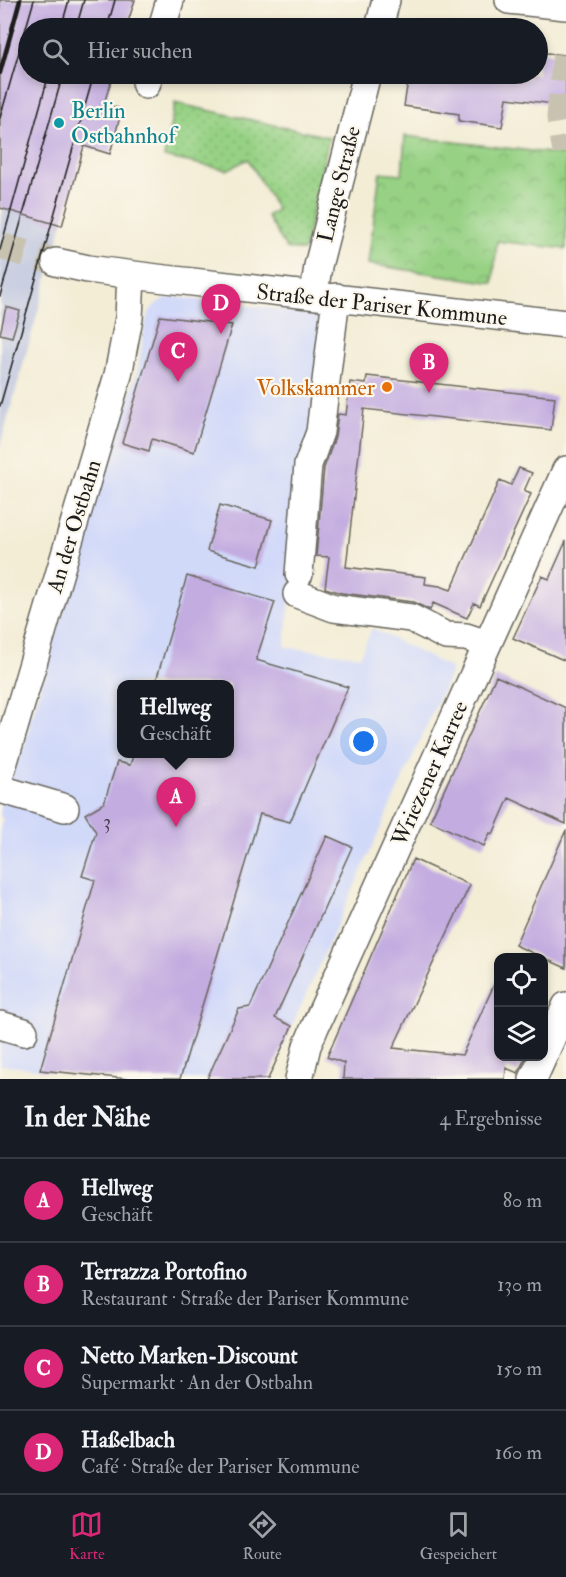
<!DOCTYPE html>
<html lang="de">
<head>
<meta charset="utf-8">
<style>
  body { margin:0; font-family:"IM FELL Double Pica",serif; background:#20242c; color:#f1f3f6 }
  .controls { position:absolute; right:18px; bottom:18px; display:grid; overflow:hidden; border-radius:12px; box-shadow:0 3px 9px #0003 }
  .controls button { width:54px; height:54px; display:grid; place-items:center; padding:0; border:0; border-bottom:2px solid #363941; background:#171b24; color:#f1f3f6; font:30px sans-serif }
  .you { position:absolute; left:364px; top:742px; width:21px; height:21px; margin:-15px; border:4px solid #fff; border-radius:50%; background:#1a73e8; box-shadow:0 0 0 9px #1a73e833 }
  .badge { display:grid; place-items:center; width:39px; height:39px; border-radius:50%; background:#db2777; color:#fff; font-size:20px; font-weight:700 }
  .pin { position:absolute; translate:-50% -50px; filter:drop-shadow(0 2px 3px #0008) }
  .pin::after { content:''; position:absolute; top:32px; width:21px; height:18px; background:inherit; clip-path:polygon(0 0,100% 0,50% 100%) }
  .popup { position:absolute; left:117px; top:680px; width:117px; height:78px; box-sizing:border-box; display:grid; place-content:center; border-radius:12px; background:#171b24; filter:drop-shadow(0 2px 4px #0005); font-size:20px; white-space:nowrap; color:#9ea1a6 }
  .popup b { font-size:22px; color:#f1f3f6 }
  .popup::after { content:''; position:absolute; left:50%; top:100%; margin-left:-12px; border:12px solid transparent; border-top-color:#171b24 }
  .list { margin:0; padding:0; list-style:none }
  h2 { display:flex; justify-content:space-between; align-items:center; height:78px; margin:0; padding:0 24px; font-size:26px }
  h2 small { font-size:20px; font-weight:400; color:#9ea1a6 }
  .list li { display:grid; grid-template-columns:39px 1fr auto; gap:18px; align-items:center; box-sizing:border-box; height:84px; padding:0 24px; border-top:2px solid #363941 }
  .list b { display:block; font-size:22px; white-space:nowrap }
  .list p { margin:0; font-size:20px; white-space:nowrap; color:#9ea1a6 }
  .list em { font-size:20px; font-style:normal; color:#9ea1a6 }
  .icon { flex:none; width:33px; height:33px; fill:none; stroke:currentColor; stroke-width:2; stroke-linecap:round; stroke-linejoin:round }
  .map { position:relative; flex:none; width:566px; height:1079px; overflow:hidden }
  .search { position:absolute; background:#171b24; box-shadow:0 3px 9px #0003; left:18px; right:18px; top:18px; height:66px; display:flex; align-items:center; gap:15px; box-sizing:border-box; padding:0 21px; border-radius:33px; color:#9ea1a6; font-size:22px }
  .sheet { height:414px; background:#171b24 }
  nav { display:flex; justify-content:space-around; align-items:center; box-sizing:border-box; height:84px; border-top:2px solid #363941; background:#171b24; font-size:16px; color:#9ea1a6 }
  nav a { display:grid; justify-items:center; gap:3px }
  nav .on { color:#db2777 }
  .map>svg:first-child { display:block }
</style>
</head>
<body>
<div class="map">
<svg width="566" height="1079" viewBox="0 0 566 1079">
  <defs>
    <pattern id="grass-dots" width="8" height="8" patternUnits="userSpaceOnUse" patternTransform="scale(1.5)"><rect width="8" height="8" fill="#96d184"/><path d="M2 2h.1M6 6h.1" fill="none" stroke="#81b371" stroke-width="1.8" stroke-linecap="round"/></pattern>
    <pattern id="park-crowns" width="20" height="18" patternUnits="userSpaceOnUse" patternTransform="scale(1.5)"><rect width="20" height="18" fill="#96d184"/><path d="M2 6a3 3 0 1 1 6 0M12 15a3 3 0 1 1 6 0" fill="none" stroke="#81b371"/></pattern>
  </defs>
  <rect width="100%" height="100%" fill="#fbf7ec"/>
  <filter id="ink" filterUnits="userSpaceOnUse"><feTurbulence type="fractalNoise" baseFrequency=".0167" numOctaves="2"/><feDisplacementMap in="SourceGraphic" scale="12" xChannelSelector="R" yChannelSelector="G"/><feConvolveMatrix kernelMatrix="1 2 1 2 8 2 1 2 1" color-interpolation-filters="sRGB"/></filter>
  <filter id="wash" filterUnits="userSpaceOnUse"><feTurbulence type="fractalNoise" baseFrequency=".008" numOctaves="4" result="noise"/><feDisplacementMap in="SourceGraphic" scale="24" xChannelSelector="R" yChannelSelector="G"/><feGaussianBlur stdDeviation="1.35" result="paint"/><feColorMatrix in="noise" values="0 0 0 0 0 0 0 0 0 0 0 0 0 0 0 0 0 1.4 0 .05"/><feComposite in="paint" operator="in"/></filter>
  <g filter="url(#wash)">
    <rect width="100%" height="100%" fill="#f3edd6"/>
    <!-- built -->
    <path fill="#d1d9f9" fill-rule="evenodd" d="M175,297L329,315L304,462L285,647L360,656L372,628L452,669L268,1079H128L0,1065V828L3,818L0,817V807L16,753L21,755L30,724L25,722L27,716L32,717L41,686L36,684L38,678L44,679L53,647L47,645L49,639L55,640L64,609L58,607L60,600L66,601L75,570L70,568L71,562L77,563L86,531L81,529L82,524L88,525L98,493L94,486L100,487L106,470L102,468V465L118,436L138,368L146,320L151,309L158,302L167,298ZM122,684H230V754H122Z"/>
    <!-- railway -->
    <path fill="#bbc3de" d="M5,206L63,222L0,447V223Z"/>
    <!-- grass -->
    <path fill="url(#grass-dots)" stroke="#597650" stroke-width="1.5" d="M175,103L329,137L304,251L286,248L267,216L277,210L248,159L227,170L164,157Z"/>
    <!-- park -->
    <path fill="url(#park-crowns)" stroke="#597650" stroke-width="1.5" d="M405,136L566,155V249L497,241L493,283L368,264L380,172L402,174Z"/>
    <g id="blocks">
      <!-- building -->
      <path fill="#c3ace0" d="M0,0H135L126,28H28V74H113L104,104L122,109L110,154L84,146L62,226L0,208Z
        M537,52L565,55L564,67H566V99H562L561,105L507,98L502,127L459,121V114L404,106L409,74H497L529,78V74H537Z
        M6,307L20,311L12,337L0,334Z
        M160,316L232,325L194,452L152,439L149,451L122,443Z
        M367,376L555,397L551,430L364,409L346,567L426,577L425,584L440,586L451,590L500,480L511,485L519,468L532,473L524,491L531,494L480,606L474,603L467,618L433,603L430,610L413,602L342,593L325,588L329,557L316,556L324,468L335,437L338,414L346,415L350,382L366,384Z
        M220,505L272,520L259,566L207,551Z
        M566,541V661L513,638L542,576L549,579Z
        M187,576L275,602L256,660L348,687L290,822L260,814L180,1079H128L40,1070L95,880L82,876L96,832L85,814L104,803L117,762L130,765L134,753H230V684H155Z
        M496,676L566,708V824L509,798L493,834L490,833L484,846L430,821Z
        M566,830V968L515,945Z
        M327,836L352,847L275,1018L292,1026L268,1079H207L239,1009L250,1007Z
        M413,859L470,885L393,1048L462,1055L498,976V1056H526L518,1073L506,1068L505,1079H343L344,1063L327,1057Z"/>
    </g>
  </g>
  <g filter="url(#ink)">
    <use href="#blocks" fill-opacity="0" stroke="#67655d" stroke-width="1.5"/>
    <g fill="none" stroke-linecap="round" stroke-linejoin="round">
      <!-- minor-tunnel -->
      <path stroke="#c8c3b1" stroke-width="27" stroke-dasharray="27 14" stroke-linecap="butt" d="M566,55L560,117L566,152
        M0,246L56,262"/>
      <defs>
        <path id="minor" d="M509,0L566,6
          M162,28L170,0
          M379,28L386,0
          M146,85L150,74
          M56,262L88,269L157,278L566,324
          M314,295L318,266L367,74
          M299,574L308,465L320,432L336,297
          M297,594L334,608L411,618L446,636L466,637L487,644
          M0,775L118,375L129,318L131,275
          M0,789L65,808
          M0,1025L24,1032
          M299,1079L307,1046L315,1027L566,470
          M533,1079L566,1006"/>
      </defs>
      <!-- minor casing -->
      <use href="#minor" stroke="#67655d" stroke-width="30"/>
      <!-- minor -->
      <use href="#minor" stroke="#fff" stroke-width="27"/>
      <!-- tram -->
      <path stroke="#1c1c1c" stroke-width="1.5" d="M61,28L69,0
        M76,28L84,0
        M107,28L115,0
        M0,118L34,0
        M0,250L49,74
        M0,296L63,74
        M0,406L94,74"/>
      <!-- rail -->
      <path stroke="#1c1c1c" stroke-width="4.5" d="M0,73L20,0"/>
    </g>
  </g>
  <!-- markers -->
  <circle fill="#0f9aa8" stroke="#fbf7ec" stroke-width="2" cx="59" cy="123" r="6"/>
  <circle fill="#e8710a" stroke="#fbf7ec" stroke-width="2" cx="387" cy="387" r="6"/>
  <g text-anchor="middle" stroke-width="4.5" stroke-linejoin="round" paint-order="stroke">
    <!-- number labels -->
    <g font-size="20" fill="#46404d">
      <text x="107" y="828">3</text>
    </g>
    <!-- culture labels -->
    <g font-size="22" fill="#0d838f" stroke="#fbf7ec" text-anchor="start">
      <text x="71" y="118">Berlin<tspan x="71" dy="25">Ostbahnhof</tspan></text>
    </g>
    <!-- street labels -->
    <g font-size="22" fill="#1c1c1c" stroke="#fbf7ec">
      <text transform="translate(338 184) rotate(-76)" y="8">Lange Straße</text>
      <text transform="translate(382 304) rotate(6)" y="8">Straße der Pariser Kommune</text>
      <text transform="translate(73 526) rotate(-73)" y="8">An der Ostbahn</text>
      <text transform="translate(429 773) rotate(-66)" y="8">Wriezener Karree</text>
    </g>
    <!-- food labels -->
    <g font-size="22" fill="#c56008" stroke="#fbf7ec" text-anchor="end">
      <text x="375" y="395">Volkskammer</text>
    </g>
  </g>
</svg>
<div class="controls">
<button><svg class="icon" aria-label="locate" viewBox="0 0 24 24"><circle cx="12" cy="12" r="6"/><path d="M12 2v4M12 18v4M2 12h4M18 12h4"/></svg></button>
<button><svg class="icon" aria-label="layers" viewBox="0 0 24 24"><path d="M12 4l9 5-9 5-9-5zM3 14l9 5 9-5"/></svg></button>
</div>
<div class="you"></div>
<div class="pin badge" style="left:176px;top:827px">A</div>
<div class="popup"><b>Hellweg</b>Geschäft</div>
<div class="pin badge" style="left:429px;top:393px">B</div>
<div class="pin badge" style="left:178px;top:382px">C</div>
<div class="pin badge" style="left:221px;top:334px">D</div>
<div class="search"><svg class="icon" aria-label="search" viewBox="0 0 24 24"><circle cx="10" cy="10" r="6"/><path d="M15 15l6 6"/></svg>Hier suchen</div>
</div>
<section class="sheet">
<h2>In der Nähe<small>4 Ergebnisse</small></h2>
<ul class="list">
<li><span class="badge">A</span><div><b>Hellweg</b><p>Geschäft</p></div><em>80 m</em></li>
<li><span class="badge">B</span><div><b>Terrazza Portofino</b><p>Restaurant · Straße der Pariser Kommune</p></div><em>130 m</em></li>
<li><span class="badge">C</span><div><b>Netto Marken-Discount</b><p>Supermarkt · An der Ostbahn</p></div><em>150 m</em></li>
<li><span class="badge">D</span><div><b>Haßelbach</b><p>Café · Straße der Pariser Kommune</p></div><em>160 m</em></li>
</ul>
</section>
<nav>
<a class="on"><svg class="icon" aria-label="map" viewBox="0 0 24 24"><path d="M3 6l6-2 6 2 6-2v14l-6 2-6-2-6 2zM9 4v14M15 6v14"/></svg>Karte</a>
<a><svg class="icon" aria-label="directions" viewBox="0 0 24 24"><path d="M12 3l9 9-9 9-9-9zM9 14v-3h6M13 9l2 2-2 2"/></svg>Route</a>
<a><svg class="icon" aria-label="saved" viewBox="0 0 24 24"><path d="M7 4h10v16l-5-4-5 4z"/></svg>Gespeichert</a>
</nav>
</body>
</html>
